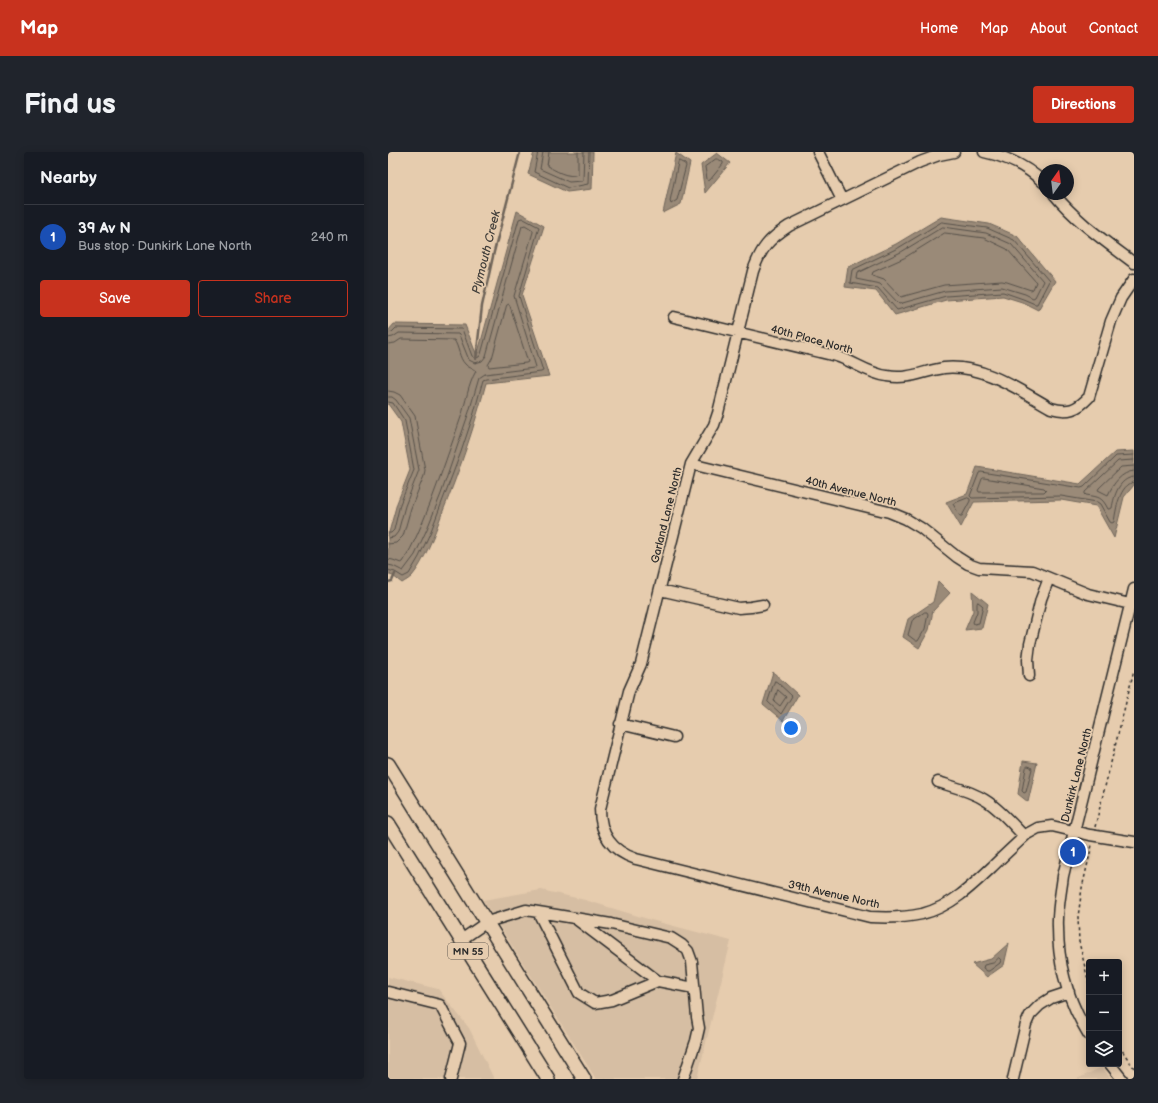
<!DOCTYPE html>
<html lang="en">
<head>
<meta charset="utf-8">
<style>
  body { margin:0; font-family:"Balsamiq Sans",sans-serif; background:#20242c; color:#f1f3f6 }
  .controls { position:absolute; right:12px; bottom:12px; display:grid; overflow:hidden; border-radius:4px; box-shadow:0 2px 10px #0003 }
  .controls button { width:36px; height:36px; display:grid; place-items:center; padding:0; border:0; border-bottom:1px solid #363941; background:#171b24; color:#f1f3f6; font:20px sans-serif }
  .compass { position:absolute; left:650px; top:12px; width:36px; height:36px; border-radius:50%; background:#171b24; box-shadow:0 2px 10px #0003; rotate:14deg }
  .you { position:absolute; left:403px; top:576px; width:14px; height:14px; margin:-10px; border:3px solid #fff; border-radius:50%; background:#1a73e8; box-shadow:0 0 0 6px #1a73e833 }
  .badge { display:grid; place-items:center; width:26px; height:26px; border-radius:50%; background:#c8321e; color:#fff; font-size:13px; font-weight:700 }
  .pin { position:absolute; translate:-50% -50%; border:2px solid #fff; box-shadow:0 1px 4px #0006 }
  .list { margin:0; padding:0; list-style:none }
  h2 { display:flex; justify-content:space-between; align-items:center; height:52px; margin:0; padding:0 16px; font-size:17px }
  h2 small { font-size:13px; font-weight:400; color:#9ea1a6 }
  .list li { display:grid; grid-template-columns:26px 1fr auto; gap:12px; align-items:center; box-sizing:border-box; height:64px; padding:0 16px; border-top:1px solid #363941 }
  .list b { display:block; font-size:15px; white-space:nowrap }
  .list p { margin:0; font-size:13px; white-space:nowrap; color:#9ea1a6 }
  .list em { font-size:13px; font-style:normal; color:#9ea1a6 }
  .actions { display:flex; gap:8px; padding:12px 16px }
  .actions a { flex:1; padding:9px 0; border:1px solid #c8321e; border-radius:4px; text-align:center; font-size:14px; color:#c8321e }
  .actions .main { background:#c8321e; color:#fff }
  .icon { flex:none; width:22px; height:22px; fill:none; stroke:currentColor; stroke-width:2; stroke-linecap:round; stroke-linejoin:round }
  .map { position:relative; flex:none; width:746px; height:927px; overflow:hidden; border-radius:4px }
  header { display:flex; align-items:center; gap:24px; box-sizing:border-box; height:56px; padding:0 20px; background:#c8321e; color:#fff }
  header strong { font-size:19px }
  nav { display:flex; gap:22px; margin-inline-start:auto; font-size:14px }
  .intro { display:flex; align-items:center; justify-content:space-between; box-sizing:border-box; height:96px; padding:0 24px }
  h1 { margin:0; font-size:28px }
  .button { padding:10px 18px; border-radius:4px; background:#c8321e; color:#fff; font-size:14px; font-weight:700 }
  main { display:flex; gap:24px; padding:0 24px }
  aside { flex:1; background:#171b24; border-radius:4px; box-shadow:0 2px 10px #0003 }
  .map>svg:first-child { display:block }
</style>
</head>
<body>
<header>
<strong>Map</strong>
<nav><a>Home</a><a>Map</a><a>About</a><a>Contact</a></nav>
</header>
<div class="intro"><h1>Find us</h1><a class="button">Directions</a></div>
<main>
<aside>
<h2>Nearby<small></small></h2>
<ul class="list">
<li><span class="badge" style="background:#1a4fb4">1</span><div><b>39 Av N</b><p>Bus stop · Dunkirk Lane North</p></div><em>240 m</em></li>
</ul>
<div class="actions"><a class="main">Save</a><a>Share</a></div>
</aside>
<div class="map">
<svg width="746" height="927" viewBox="0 0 746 927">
  <rect width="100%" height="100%" fill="#e6ccae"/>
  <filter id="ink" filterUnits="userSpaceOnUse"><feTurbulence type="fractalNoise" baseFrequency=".025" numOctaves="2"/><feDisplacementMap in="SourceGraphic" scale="8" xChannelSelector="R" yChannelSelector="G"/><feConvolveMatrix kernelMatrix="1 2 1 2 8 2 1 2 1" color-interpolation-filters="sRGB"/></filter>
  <g filter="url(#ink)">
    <!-- built -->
    <path fill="#d6bea3" d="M153,738L197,748L263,768L343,789L309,927H208L95,748Z
      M0,825L50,837L81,876L106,927H0Z
      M714,915L723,927H689Z"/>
    <!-- water -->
    <path fill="#9a8a78" stroke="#6e6459" d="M146,0H205L204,37L179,40L140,22Z
      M288,1L302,11L293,52L275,61Z
      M329,1L342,11L317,41L313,13Z
      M129,59L156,74L134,143L161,224L98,231C86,276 71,320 53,364C47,381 36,410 24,424C21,427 17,429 14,431L5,424L2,423L0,417V384L9,351L22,318L13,270L0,252V179L6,172L77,173L89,204Z
      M553,65L601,72L629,84L667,129L650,158L634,150L615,144L558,148L507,163L488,139L457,135L460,115L508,92Z
      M746,299V333L736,345L726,386L708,354L673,348L586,350L573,375L558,350L579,342L589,315L692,332L727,300Z
      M550,429L562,441L545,459L541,478L531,496L515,485L520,467L545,450Z
      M584,439L600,452L594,476L577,478L585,459Z
      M385,520L410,543L395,569L375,552Z
      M635,609L649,611L640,650L630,642Z
      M621,791L616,813L599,825L584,812L603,807Z"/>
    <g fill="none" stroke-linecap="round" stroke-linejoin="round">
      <!-- shore -->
      <path stroke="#57514a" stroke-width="1" d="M150,0L146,20L180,36L200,32L201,0
        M155,0L152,17L181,30L194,29L195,28L196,0
        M161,0L159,14C167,18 180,27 190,22V0
        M328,7H330L335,10V12L322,28L320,29L319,27L317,15Z
        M291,9L297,12L298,14L289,48L283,52L282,49L290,11Z
        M554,70L599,76L626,88L661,129L649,152H647L635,147L615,140L558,144L509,158L490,136L462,131L464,118L510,96Z
        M555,75L598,81L623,92L655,129L647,145L645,146L637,142L614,135L557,139L511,152L492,132L468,127L469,121L513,100Z
        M557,81L596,86L619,97L648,130L645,137L643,138L619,130L614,129L556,133L513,145L496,127L484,123L485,120L516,106Z
        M119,153L121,152L122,154L140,210L138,211L101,215L100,213L104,206Z
        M0,181L4,180L8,176L74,177L84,204L87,206L91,205L93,202L131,67L134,66L151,75L131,144L155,219L153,220L98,227L95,228L86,261L73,300L43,379L31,405L21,422L15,425L7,420L0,418
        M0,186L5,185L11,181L70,182L71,183L81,208L87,211L94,209L98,204L134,74L137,73L145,78V80L126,144L148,215L146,216L97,222L91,226L81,260L53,342L39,377L27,403L15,419L5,414L0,413
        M0,192L7,191L13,187L66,188C71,195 71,206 77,212C80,216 85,216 88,219C80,233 78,250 73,265C63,294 53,323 42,352C34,372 26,392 15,410L13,411L5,408L0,407
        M0,239L6,240L12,243L27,264L37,318L36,324L23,356L15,384L8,391L0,392
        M0,245H4L8,248L21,266L31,318L17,354L10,380L6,385L0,386
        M0,250L5,251L17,269L26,318L12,352L6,378L3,381H0
        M746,303L728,304L696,335L693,336L593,320L591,321L582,344L584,346L673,344L709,350L712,352L722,370L724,371L726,370C728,358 731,333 746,330
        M746,308L730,309L697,340V342L698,343C711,345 714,345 720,357H722L724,356C726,344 731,326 746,325
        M746,314L733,315L711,336L710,338L720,343C725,332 733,320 746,319
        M596,326L656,336L658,338L656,340H591L590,338L594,327Z
        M580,346L582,347V349L574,364H572L565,352Z
        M590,450L594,453L595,454L591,471L586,472L585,470L589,460V452Z
        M537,460H539L540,462L537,477L530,489H528L520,483L524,469Z
        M387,529L389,530L404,544L393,562L380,550Z
        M390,538L398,545L392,554L386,549L389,540Z
        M640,614L643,615L644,617L638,640L636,641L634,639L638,616Z
        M611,806L613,808L612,811L601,819H599L595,816L596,813L605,811Z"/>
      <!-- stream -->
      <path stroke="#6e6459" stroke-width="2.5" d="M88,207L94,154L106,100L132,0
        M0,430L4,429L7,422"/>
      <defs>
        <path id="minor" d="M430,0L454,48
          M566,0L551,3L532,10L401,74C381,87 373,96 365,119L330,261L326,273L303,312L253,512L241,539L212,657C212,683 224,699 248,707L482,765C500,766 516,766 534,762C562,755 583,735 604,715C615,704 627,693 639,682L650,676L664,674L702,683L746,690
          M596,0C620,5 639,14 656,31
          M666,42C689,70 717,89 746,111
          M286,165L448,204C465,209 481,222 499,224C521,228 535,219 556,216C595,212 631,238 663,256C680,261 689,258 701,245L723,169L733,146L746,127
          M303,312L501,360L518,367L533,376L569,405L580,412L591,416L644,419L700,442L742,452
          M272,438L351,456L363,455L375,453
          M641,524L640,508L642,492L653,447L661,426
          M232,572L286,585
          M550,630C566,635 583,639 597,648C612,657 624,672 636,684
          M150,760L191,841L207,851L224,848L270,829L306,836
          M188,767L270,829
          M73,788L99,770L138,758L223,772L283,786L294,793L300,799L304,810L309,865L311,876L308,889L295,927
          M0,840L52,853L72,891L63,927
          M701,883C681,851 670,813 670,775C669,758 673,741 675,724L746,437
          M722,912L734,927
          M625,927L638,872L642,863L652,853L663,846L681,840"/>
        <path id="major" d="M0,612L196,927
          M0,671L160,927"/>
      </defs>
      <!-- minor casing -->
      <use href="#minor" stroke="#2b2b2b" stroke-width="13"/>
      <!-- major casing -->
      <use href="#major" stroke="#2b2b2b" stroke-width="16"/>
      <!-- path -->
      <path stroke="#2b2b2b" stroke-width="1.5" stroke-dasharray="3 3" stroke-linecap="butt" d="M707,675L746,518
        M701,832L691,790L690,765L694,736L704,693
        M731,894L746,916"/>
      <!-- minor -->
      <use href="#minor" stroke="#e6ccae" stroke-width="10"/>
      <!-- major -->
      <use href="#major" stroke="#e6ccae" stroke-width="13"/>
    </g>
  </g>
  <g text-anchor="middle" stroke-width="3.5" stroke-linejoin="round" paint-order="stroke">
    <!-- shield labels -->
    <rect fill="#e6ccae" stroke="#635b52" stroke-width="1" x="60" y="791" width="40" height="16" rx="3"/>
    <g font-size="10" font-weight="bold" fill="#2b2b2b">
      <text x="80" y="803">MN 55</text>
    </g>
    <!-- street labels -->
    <g font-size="11" fill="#2b2b2b" stroke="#e6ccae">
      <text transform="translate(424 187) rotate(15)" y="4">40th Place North</text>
      <text transform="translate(463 339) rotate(14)" y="4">40th Avenue North</text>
      <text transform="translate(278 363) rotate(-76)" y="4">Garland Lane North</text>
      <text transform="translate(688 623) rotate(-76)" y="4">Dunkirk Lane North</text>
      <text transform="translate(446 742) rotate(13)" y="4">39th Avenue North</text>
    </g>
    <!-- water labels -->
    <g font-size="12" font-style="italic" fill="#413e3a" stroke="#e6ccae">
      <text transform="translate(98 100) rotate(-76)" y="4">Plymouth Creek</text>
    </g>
  </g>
</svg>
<div class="controls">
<button>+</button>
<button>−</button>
<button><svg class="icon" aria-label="layers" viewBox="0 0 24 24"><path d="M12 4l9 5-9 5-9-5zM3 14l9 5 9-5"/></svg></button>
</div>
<svg class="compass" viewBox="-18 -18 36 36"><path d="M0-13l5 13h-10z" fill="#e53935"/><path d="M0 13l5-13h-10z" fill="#9ea1a6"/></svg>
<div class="you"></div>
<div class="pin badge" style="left:685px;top:700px;background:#1a4fb4">1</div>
</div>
</main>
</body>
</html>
